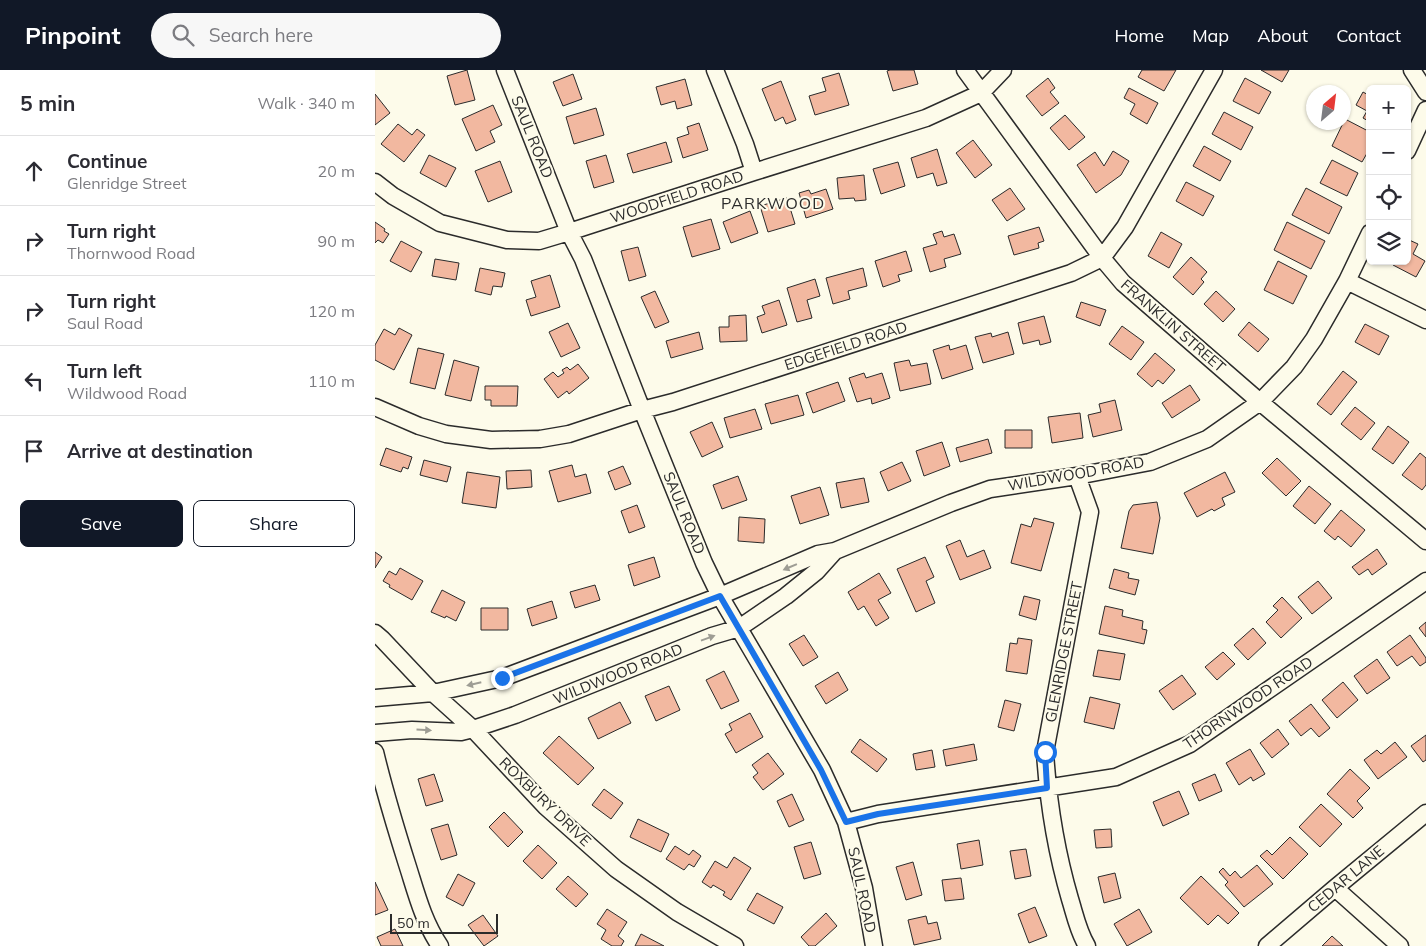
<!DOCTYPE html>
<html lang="en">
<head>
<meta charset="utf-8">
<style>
  body { margin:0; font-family:Mulish,sans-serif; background:#f7f7f7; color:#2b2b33 }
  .controls { position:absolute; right:15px; top:15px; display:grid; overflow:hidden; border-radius:8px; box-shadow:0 1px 4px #0004 }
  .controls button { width:45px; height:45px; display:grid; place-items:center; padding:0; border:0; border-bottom:1px solid #e1e1e2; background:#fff; color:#2b2b33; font:25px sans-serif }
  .compass { position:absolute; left:931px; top:15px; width:45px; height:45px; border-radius:50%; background:#fff; box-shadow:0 1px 4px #0004; rotate:28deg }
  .scale { position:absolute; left:15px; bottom:12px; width:108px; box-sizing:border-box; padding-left:5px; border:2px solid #2b2b2b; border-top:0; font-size:14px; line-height:18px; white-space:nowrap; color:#2b2b2b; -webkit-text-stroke:4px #fdfbea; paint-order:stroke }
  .stop { position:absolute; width:15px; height:15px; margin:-11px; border:4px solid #1a73e8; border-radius:50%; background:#fff }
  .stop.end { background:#1a73e8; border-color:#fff; box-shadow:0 1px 5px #0008 }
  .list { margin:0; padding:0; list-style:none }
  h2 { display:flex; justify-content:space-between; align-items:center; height:65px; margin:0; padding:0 20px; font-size:21px }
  h2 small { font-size:16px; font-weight:400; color:#7c7c81 }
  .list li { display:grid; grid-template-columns:32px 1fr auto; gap:15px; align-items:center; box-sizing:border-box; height:70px; padding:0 20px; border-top:1px solid #e1e1e2 }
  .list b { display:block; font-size:19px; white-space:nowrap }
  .list p { margin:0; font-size:16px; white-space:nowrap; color:#7c7c81 }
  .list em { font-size:16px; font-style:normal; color:#7c7c81 }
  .actions { display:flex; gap:10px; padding:15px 20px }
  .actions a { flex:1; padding:11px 0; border:1px solid #111827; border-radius:8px; text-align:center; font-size:18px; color:#111827 }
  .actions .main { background:#111827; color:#fff }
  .icon { flex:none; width:28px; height:28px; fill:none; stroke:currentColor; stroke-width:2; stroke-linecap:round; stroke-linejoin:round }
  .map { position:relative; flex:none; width:1051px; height:876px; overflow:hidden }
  header { display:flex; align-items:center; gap:30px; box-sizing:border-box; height:70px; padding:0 25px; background:#111827; color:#fff }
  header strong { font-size:24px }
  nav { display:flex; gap:28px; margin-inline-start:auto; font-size:18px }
  .search { width:350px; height:45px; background:#f7f7f7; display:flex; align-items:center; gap:12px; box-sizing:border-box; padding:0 18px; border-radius:28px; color:#7c7c81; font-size:19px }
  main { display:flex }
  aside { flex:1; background:#fff }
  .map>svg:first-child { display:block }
</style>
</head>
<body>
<header>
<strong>Pinpoint</strong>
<div class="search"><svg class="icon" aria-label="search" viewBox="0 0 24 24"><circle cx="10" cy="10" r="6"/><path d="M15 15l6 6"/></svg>Search here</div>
<nav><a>Home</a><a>Map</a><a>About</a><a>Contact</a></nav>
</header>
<main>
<aside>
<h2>5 min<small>Walk · 340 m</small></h2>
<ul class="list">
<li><svg class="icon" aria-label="ahead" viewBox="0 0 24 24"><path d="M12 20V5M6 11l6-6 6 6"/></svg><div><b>Continue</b><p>Glenridge Street</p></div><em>20 m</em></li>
<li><svg class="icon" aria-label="right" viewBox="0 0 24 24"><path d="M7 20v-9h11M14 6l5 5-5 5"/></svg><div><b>Turn right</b><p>Thornwood Road</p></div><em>90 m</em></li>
<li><svg class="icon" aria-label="right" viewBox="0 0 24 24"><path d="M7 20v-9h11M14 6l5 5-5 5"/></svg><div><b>Turn right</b><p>Saul Road</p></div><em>120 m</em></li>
<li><svg class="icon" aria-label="left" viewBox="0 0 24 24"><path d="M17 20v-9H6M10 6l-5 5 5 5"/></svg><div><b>Turn left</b><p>Wildwood Road</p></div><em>110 m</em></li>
<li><svg class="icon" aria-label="arrive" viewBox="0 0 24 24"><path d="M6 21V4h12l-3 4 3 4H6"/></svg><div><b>Arrive at destination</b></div></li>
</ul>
<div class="actions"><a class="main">Save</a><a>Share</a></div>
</aside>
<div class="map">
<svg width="1051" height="876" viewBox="0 0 1051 876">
  <rect width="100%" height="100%" fill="#fdfbea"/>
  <!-- building -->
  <path fill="#f2b8a0" stroke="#2b2b2b" d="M92,0L100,30L80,35L72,6Z
    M515,0H539L543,14L518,21L512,1Z
    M767,0H801L789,21L763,7Z
    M886,0H914L907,12Z
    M464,3L474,35L440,45L434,26L451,21L447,8Z
    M198,4L207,29L188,36L178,12Z
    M673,8L680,18L675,22L684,33L667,46L651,26Z
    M870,8L896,22L884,44L858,31Z
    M310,9L317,35L302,39L300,31L286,35L281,17Z
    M406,11L421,50L411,54L408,47L400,51L387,19Z
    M754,18L783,33L772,54L755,44L760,34L749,28Z
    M988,22L995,26V52L988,48L992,41L981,35Z
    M0,24L15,43L0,55Z
    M118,35L127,55L115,61L120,72L101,81L87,49Z
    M221,38L229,65L199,74L191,47Z
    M849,42L878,57L866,80L837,64Z
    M690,45L710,67L694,80L675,58Z
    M970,49L995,62V78L987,92L957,76Z
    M324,53L333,80L308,88L302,68L314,64L312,57Z
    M23,54L37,65L42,59L50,65L29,92L6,74Z
    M598,70L617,95L600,108L581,83Z
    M291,72L297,92L258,103L252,84Z
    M829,76L856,91L845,111L818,96Z
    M562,79L572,113L562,116L558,103L542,108L536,88Z
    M738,81L754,91L746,105L721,123L702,95L720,82L729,96Z
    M54,85L81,98L71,117L45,103Z
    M231,85L239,112L219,118L211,91Z
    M957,90L983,103L972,126L945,113Z
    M125,91L137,122L113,132L100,101Z
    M523,92L530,116L506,124L498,99Z
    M489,105L491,130L480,131L479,128L464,129L462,108Z
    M811,112L839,126L828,146L801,131Z
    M635,118L650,139L632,151L617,130Z
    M931,118L967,137L954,164L917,145Z
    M451,119L458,139L431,148L424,123L434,120L436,124Z
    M412,128L420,154L393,162L385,136Z
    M375,141L383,163L356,173L348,152Z
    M336,149L345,179L317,187L308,157Z
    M0,152L10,159L9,161L14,164L8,173L3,170L0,173Z
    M912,152L950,171L936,199L899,180Z
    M664,157L669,171L663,173L664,178L639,185L633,166Z
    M567,161L569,167L579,164L586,184L569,189L571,197L555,202L548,178L562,174L558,164Z
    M786,162L807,174L794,198L773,186Z
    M1032,169L1043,174L1038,184L1050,191L1041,207L1018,195L1020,191H1032Z
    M26,171L47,182L36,202L15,191Z
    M263,177L271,206L254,211L246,181Z
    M531,181L537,201L523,205L525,211L508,217L500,191Z
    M816,187L832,202L826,209L829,212L818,225L798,207Z
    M60,189L84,193L81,210L57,206Z
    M903,191L932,206L918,234L889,220Z
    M105,198L130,203L127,217L118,216L116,225L100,221Z
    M488,198L492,216L473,221L475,229L458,234L451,208Z
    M175,205L185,237L156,246L151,230L161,227L156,211Z
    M440,209L445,226L432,230L437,248L422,252L412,218Z
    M280,221L294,252L280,258L266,227Z
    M841,221L860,239L848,252L829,234Z
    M404,230L412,255L387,263L382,247L390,244L387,236Z
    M706,232L731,240L725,256L701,247Z
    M371,245L372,271L345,272L344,257H354V246Z
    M669,246L676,272L665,275L664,270L648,274L643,253Z
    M874,252L894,269L883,282L863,265Z
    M193,253L205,278L186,287L174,262Z
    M990,254L1014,266L1004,285L980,272Z
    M747,256L769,272L756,290L734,274Z
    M24,258L37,265L19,300L0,290V275L9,259L20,265Z
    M324,262L328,279L296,288L291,271Z
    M633,262L639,284L608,293L600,267L616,263L617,267Z
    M574,275L575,280L591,275L598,299L567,309L558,280Z
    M43,278L69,284L60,319L35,313Z
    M780,283L800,300L788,314L783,310L777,317L762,304Z
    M79,290L104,297L96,331L70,325Z
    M534,290L536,296L552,293L556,314L525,321L519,293Z
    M203,294L214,308L194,324L192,321L183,328L169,309L178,302L183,307L189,303L187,300L192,297L195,300Z
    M968,301L982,312L956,345L942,334Z
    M489,303L491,308L507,303L515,328L497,334L496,328L482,332L474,308Z
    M463,312L470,331L438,343L431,323Z
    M815,315L825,330L797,348L787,333Z
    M110,316H143L142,336H116V330H110Z
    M423,325L429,345L396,354L390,334Z
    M740,330L747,360L718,367L713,345L726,342L724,334Z
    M980,337L1000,353L986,370L966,354Z
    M380,339L387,359L355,368L349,348Z
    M705,343L708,368L677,373L673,347Z
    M337,352L348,377L327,387L315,362Z
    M1013,356L1034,372L1018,394L997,379Z
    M630,360H657V378H630Z
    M613,369L617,383L585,392L581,378Z
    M567,372L575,396L549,406L541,381Z
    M11,378L37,387L33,399L28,397L26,402L5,395Z
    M1045,383L1051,388V415L1047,420L1027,405Z
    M902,388L926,411L911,426L887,403Z
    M49,390L76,397L72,412L45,405Z
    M527,392L536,411L513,421L505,402Z
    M197,395L200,407L211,404L216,423L183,432L174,401Z
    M248,396L256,414L240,420L233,402Z
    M156,400L157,417L132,419L131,401Z
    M92,402L125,407L121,438L87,433Z
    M850,402L860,422L847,428L850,435L839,441L837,439L822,447L809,423Z
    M363,406L372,430L347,439L338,415Z
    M489,408L494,432L466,438L461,413Z
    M934,416L956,434L940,454L918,436Z
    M445,417L454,445L425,454L416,426Z
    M782,432L785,448L778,484L746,478L754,441L758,435Z
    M262,435L270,457L254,463L246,441Z
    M966,440L990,460L976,477L963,466L960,470L949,461Z
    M364,447L390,449L389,473L363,471Z
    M659,448L679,453L666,501L636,493L646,454L656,457Z
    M585,470L592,487L609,480L616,498L585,510L571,476Z
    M1002,479L1012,494L997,505L993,499L984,505L977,497Z
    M0,482L7,487L0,498Z
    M279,487L285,507L259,516L253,495Z
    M550,487L559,507L551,511L560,533L541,542L522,499Z
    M25,498L48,511L37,530L14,517L15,515L8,511L14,501L21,505Z
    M739,499L754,503L753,508L764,510L760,525L734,518Z
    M504,503L516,523L503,530L514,548L501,556L489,536L483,540L473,522Z
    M943,511L957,528L937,544L923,527Z
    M220,515L225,530L200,538L195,522Z
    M67,520L90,532L81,551L71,546L70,548L56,542Z
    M649,526L665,530L661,550L644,545Z
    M907,527L927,548L906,568L891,552L903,540L898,536Z
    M177,531L182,548L157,556L152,539Z
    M730,536L748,540L747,546L768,551L767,559L772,560L769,574L724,564Z
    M106,538H133V560H106Z
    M1051,552V567L1044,558Z
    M878,558L891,573L873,590L859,575Z
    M429,565L443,587L428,596L414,574Z
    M1035,565L1051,588V592L1045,596L1037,586L1022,596L1012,582Z
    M643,568L657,570L652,604L631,601L635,573L642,574Z
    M723,580L750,584L745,610L718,606Z
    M848,582L860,594L842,610L830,597Z
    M1002,589L1015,608L992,624L979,606Z
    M349,601L364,631L346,639L331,610Z
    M463,602L473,620L451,634L440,616Z
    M807,605L821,624L798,640L784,621Z
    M968,612L983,630L962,648L947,630Z
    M294,616L305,640L281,651L270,626Z
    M715,627L745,634L739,659L709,652Z
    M630,630L646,634L639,661L623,657Z
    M245,632L256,653L223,669L213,648Z
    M936,634L955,658L944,667L936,658L926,666L914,651Z
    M375,643L388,667L361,683L350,664L357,660L354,654Z
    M903,659L914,674L897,688L885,673Z
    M1051,665V690L1048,692L1036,676Z
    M184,666L219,698L203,715L168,683Z
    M485,669L512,689L502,702L476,682Z
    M1020,672L1032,687L1003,709L989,690L1002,680L1006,684Z
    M599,674L602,690L571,696L568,680Z
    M875,679L890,704L878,711L876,707L864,715L851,693Z
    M557,680L560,697L541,700L538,684Z
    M393,683L409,704L388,720L378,707L383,703L377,695Z
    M975,699L995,718L982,731L988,738L978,748L952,724Z
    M59,704L68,731L51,736L43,709Z
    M840,704L847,721L824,731L817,714Z
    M229,719L248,733L236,749L217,735Z
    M804,721L814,744L788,756L778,732Z
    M417,724L429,750L414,757L402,731Z
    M946,734L967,754L945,777L924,757Z
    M129,742L148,762L133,777L114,757Z
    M263,749L294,764L286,782L255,767Z
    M73,754L82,785L66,790L56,759Z
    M736,759L737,777L721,778L719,760Z
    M915,767L933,784L908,809L885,786L892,780L897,785Z
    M604,770L608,795L586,799L582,774Z
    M436,772L446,804L429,809L419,777Z
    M163,775L182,793L167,809L148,791Z
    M300,776L314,785L318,780L326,786L319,797L314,794L309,800L291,789Z
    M651,779L656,806L640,809L635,781Z
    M359,787L376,798L356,830L348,825L350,822L338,815L336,818L327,812L340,791L352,798Z
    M538,792L547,825L531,830L521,797Z
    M882,795L898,814L869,837L850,815L853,812L844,802L848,798L855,806L860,801L866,808Z
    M740,803L746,828L729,833L723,807Z
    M83,804L100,813L88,836L71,827Z
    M193,806L213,824L201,837L181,819Z
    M826,806L864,843L853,854L843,845L833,855L805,828Z
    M586,808L589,829L570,831L567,810Z
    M0,812L13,840L0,845Z
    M382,823L408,837L399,854L372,840Z
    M660,837L672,866L654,873L643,844Z
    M232,839L252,852L243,866L249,871L246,876H237L226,869L231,860L222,854Z
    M764,839L777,862L752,876L739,854Z
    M451,843L462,856L440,876H434L426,867Z
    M108,845L123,866L109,876L93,855Z
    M551,846L553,854L562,852L566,869L539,875L533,850Z
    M20,859L28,876H6L2,867Z
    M266,864L289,876H260Z
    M957,866L968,876H947Z"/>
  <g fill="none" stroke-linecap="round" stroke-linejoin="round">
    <defs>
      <path id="minor" d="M130,0L194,162L208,189L267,340L329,493L345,526L447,700L471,752L489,818L499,876
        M340,0L370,74L379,102
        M590,0L727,188L748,213L885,332L1051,471
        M1037,0L1051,22
        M1032,81L1051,40
        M0,112L18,126L65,153L132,170L164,171L194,162L379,102L551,48L606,23L628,0
        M972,211L1051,250
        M0,337L44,356L71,364L116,370L165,369L194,364L267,340L298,332L696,203L727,188L750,157L839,0
        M702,406L715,442L670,682C673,731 681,781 695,829C700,845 703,861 712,876
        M0,563L7,569L58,623L98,659L171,737L241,799L302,842L360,876
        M0,628L58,623L127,608L345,526L443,484L460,481L576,433L615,419L702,406L775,392L832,369L885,332L919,297L939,269L972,211L995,163
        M0,663L37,660L86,662L98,659L140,645L337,566L364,558L411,526L442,501L460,481
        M0,682C9,719 20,756 32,794C41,822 48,851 65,876
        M471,752L503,744L741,707L815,674L1051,511
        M960,818L1025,876
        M892,876L960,818L1051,743"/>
    </defs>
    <!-- minor casing -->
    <use href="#minor" stroke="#2b2b2b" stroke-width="19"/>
    <!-- minor -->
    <use href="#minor" stroke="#fdfbea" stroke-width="16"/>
  </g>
  <!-- one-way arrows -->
  <defs><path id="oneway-solid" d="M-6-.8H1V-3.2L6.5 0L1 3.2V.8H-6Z" transform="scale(1.25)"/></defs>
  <g fill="#9e9d94">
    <use href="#oneway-solid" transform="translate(415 497) rotate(157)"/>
    <use href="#oneway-solid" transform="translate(333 568) rotate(-20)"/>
    <use href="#oneway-solid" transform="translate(99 614) rotate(167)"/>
    <use href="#oneway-solid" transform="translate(49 660) rotate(3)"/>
  </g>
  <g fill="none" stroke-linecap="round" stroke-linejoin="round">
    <!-- route -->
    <path stroke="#1a73e8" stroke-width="6" d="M127,608L345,526L446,700L471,752L503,744L672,718L670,682"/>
  </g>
  <g text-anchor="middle" stroke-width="4" stroke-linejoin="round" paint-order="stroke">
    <!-- street labels -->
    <g font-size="15" fill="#2b2b2b" stroke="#fdfbea">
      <text transform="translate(157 67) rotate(68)" y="5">SAUL ROAD</text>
      <text transform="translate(302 127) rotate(-18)" y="5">WOODFIELD ROAD</text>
      <text transform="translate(798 256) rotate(41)" y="5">FRANKLIN STREET</text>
      <text transform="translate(471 276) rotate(-18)" y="5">EDGEFIELD ROAD</text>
      <text transform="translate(701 404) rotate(-10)" y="5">WILDWOOD ROAD</text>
      <text transform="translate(309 443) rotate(68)" y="5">SAUL ROAD</text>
      <text transform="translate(689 582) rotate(-79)" y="5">GLENRIDGE STREET</text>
      <text transform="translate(243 604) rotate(-22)" y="5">WILDWOOD ROAD</text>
      <text transform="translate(873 633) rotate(-34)" y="5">THORNWOOD ROAD</text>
      <text transform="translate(170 732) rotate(44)" y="5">ROXBURY DRIVE</text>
      <text transform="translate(971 809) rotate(-40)" y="5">CEDAR LANE</text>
      <text transform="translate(487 820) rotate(78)" y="5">SAUL ROAD</text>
    </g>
    <!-- neighbourhood labels -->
    <g font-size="16" letter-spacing="1" fill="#2b2b2b" stroke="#fdfbea">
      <text x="398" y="139">PARKWOOD</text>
    </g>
  </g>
</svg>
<div class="controls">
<button>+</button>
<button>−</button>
<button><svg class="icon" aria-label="locate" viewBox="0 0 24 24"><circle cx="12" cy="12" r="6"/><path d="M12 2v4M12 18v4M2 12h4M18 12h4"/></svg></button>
<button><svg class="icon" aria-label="layers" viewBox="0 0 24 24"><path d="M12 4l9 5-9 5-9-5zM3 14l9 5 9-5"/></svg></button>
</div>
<svg class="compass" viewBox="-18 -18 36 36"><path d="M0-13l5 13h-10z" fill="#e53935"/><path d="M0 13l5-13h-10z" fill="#7c7c81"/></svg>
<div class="scale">50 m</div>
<div class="stop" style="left:670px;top:682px"></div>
<div class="stop end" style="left:127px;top:608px"></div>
</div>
</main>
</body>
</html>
